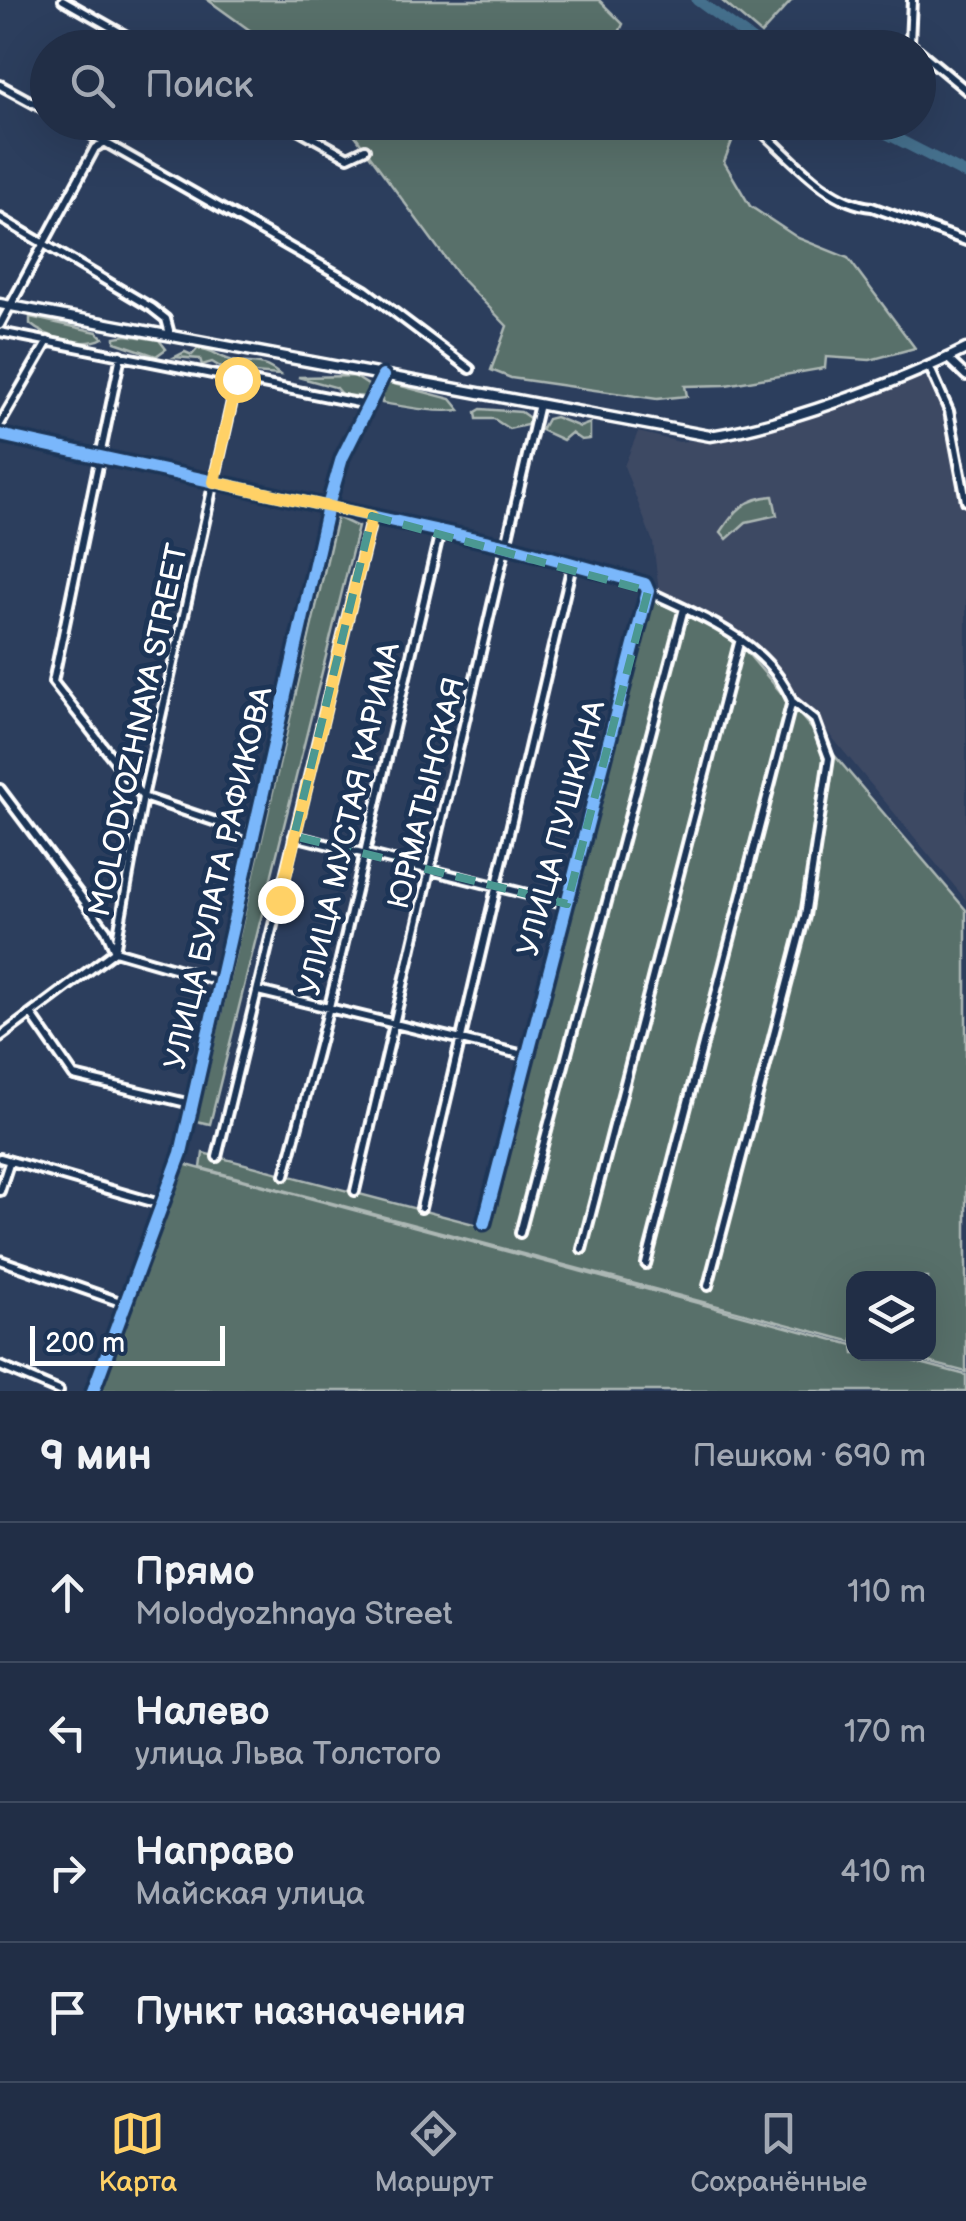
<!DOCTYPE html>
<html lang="ru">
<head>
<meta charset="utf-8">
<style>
  body { margin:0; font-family:"Balsamiq Sans",sans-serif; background:#29364d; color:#f1f3f6 }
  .controls { position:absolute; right:30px; bottom:30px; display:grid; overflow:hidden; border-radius:20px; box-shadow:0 10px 40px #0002 }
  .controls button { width:90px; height:90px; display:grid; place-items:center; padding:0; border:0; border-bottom:2px solid #3e4a5f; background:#212e46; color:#f1f3f6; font:50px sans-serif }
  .scale { position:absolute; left:30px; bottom:25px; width:195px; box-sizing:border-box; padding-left:10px; border:5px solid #fff; border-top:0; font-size:28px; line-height:35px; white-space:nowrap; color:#fff; -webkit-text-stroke:8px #1d3557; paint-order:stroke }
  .stop { position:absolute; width:30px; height:30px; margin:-22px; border:8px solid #ffd166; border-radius:50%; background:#fff }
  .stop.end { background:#ffd166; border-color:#fff; box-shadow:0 2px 10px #0008 }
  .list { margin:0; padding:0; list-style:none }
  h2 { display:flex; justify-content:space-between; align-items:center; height:130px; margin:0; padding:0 40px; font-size:42px }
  h2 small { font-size:32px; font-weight:400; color:#a2a8b3 }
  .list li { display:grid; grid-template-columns:65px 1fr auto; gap:30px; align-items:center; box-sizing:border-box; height:140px; padding:0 40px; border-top:2px solid #3e4a5f }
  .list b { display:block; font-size:38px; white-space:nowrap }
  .list p { margin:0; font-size:32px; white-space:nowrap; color:#a2a8b3 }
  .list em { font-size:32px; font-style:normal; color:#a2a8b3 }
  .icon { flex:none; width:55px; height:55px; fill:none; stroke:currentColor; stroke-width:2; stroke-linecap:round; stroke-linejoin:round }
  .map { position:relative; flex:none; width:966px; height:1391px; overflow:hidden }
  .search { position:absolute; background:#212e46; box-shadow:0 10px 40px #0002; left:30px; right:30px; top:30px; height:110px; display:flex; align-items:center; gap:25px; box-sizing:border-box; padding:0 35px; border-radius:55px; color:#a2a8b3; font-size:38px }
  .sheet { height:690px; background:#212e46 }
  nav { display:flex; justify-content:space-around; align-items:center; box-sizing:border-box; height:140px; border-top:2px solid #3e4a5f; background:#212e46; font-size:28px; color:#a2a8b3 }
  nav a { display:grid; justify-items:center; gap:5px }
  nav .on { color:#ffd166 }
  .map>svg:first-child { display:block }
</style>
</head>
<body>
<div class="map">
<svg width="966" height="1391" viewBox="0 0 966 1391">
  <rect width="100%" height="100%" fill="#2c3e5d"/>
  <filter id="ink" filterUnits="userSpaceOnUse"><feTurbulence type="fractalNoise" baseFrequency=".01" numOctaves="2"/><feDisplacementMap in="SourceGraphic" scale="20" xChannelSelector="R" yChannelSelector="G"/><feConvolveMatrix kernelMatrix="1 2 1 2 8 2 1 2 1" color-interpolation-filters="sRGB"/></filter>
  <g filter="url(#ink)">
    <!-- built -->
    <path fill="#3e4964" d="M918,376L929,379L955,448L966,518V900L804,703L739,638L659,591L653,542L624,466L638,432L679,442L748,434Z"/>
    <!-- green -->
    <path fill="#596f6a" stroke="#acb7b4" stroke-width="2.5" d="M208,0H599L623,24L617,37L634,47H273Z
      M721,0H792L761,34Z
      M346,123H739L724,162L750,206L798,238L848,258L915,348L870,360L826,357L825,368L726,385L685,386L687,396L657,399L511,378L491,370L507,326L457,274Z
      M30,317L97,332L103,338C84,348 46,338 30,324Z
      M127,335L159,340L166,349L156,356L115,342V337Z
      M198,348C212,350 215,354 227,359C248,368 258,356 280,375L227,371L212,362L202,365L200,359L175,357L185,352L192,355Z
      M354,376L368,385L367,397L342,395L335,387L298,377Z
      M390,383L451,399L460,410C436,413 406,407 382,403V389Z
      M481,409L521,412L531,419L527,425L509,429L494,419H477L476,412Z
      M555,417L580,427L590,423V439L581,440L571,433L563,440L541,430L547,419Z
      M773,496L777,515L746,522L727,539L721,532C735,510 746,498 773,496Z
      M337,517L358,527L210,1124L196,1121Z
      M646,598L696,617L738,642L966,910V1372L897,1354H928V1278H854L853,1342L201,1168L203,1153L485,1227Z
      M183,1164L853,1345L854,1354H886L966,1375V1391H99Z"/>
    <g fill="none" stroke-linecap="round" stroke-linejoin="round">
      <!-- river -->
      <path stroke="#45708d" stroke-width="11" d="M697,0L763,48
        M864,122L966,174"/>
      <defs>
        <path id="minor" d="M63,0L148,48
          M912,0L910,43L915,48
          M620,38L636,48
          M918,50L966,90
          M0,85L48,111
          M69,122L365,290L470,369
          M285,122L348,157L365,149
          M751,122C787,151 824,203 872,207L966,241
          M0,218L152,308L166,319L170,334
          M0,325L95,148L105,142L116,122
          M0,332L368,405
          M121,355L53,682L143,797L255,835
          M947,358L966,376
          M929,366L949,411L966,501
          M0,424L48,341
          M0,435L508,546L645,584L648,591L484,1223
          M0,789L106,930L115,951L222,982
          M294,836L567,904
          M258,991L528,1056
          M31,1014L74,1076L191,1104
          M0,1037L115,951L143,797L237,379
          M217,1157L372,516
          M0,1158L163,1205
          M285,1175L329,1007L440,531
          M0,1191L9,1163
          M355,1191L539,404
          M421,1208L572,565
          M520,1233L684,608
          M582,1249L740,639
          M0,1260L126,1304
          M646,1264L792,701C767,641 703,618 648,591
          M708,1286L805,916L829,758L815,720L792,701
          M0,1366L59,1391
          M93,1391L181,1153L328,506L342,458L383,376"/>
        <path id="tertiary" d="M0,304L710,436C783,425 900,382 966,349"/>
      </defs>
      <!-- minor casing -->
      <use href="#minor" stroke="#fff" stroke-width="14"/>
      <!-- tertiary casing -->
      <use href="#tertiary" stroke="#fff" stroke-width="15"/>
      <!-- minor -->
      <use href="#minor" stroke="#1d3557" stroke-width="6"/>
      <!-- tertiary -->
      <use href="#tertiary" stroke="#1d3557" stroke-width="8"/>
      <defs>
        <path id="cycleway" d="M0,435L508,546L645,584L648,591L484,1223
          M93,1391L181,1153L328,506L342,458L383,376"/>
      </defs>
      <!-- cycleway casing -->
      <use href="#cycleway" stroke="#1d3557" stroke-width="19"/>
      <!-- cycleway -->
      <use href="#cycleway" stroke="#7ab7fb" stroke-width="12"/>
    </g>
  </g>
  <g fill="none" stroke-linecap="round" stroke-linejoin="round" filter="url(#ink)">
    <!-- route -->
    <path stroke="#ffd166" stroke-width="12" d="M237,379L214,482L372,516L280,900"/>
  </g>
  <!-- marked area -->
  <path fill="none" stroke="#4b9892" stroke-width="8" stroke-dasharray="20 12" stroke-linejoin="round" d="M372,516L648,591L567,904L294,836Z"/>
  <g text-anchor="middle" stroke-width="10" stroke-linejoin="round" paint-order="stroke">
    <!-- street labels -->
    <g font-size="30" fill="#fff" stroke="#1d3557">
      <text transform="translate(138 730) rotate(-78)" y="10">MOLODYOZHNAYA STREET</text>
      <text transform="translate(426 793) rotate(-76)" y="10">ЮРМАТЫНСКАЯ</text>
      <text transform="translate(349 819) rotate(-77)" y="10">УЛИЦА МУСТАЯ КАРИМА</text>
      <text transform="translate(561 828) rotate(-75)" y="10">УЛИЦА ПУШКИНА</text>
      <text transform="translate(218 878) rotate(-77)" y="10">УЛИЦА БУЛАТА РАФИКОВА</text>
    </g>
  </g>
</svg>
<div class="controls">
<button><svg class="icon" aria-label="layers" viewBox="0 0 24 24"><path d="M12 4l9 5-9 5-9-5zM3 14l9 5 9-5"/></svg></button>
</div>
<div class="scale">200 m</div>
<div class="stop" style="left:237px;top:379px"></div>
<div class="stop end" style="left:280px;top:900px"></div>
<div class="search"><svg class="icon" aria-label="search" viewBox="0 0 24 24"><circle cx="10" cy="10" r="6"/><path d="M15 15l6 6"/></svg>Поиск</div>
</div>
<section class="sheet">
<h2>9 мин<small>Пешком · 690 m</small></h2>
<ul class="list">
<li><svg class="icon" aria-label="ahead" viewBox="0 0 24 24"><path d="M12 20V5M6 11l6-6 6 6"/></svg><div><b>Прямо</b><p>Molodyozhnaya Street</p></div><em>110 m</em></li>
<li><svg class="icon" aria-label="left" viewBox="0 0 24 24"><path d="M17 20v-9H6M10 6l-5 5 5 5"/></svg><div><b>Налево</b><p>улица Льва Толстого</p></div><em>170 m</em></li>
<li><svg class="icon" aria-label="right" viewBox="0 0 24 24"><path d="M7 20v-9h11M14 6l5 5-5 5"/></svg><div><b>Направо</b><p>Майская улица</p></div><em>410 m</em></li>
<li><svg class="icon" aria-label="arrive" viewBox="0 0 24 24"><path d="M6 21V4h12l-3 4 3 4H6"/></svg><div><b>Пункт назначения</b></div></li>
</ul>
</section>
<nav>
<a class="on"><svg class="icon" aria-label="map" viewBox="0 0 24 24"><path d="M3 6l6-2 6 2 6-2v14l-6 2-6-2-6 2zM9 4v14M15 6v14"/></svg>Карта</a>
<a><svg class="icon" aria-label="directions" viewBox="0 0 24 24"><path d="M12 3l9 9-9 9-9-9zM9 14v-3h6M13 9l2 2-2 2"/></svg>Маршрут</a>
<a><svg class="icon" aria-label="saved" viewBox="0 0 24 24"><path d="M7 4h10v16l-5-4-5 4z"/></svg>Сохранённые</a>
</nav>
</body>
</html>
